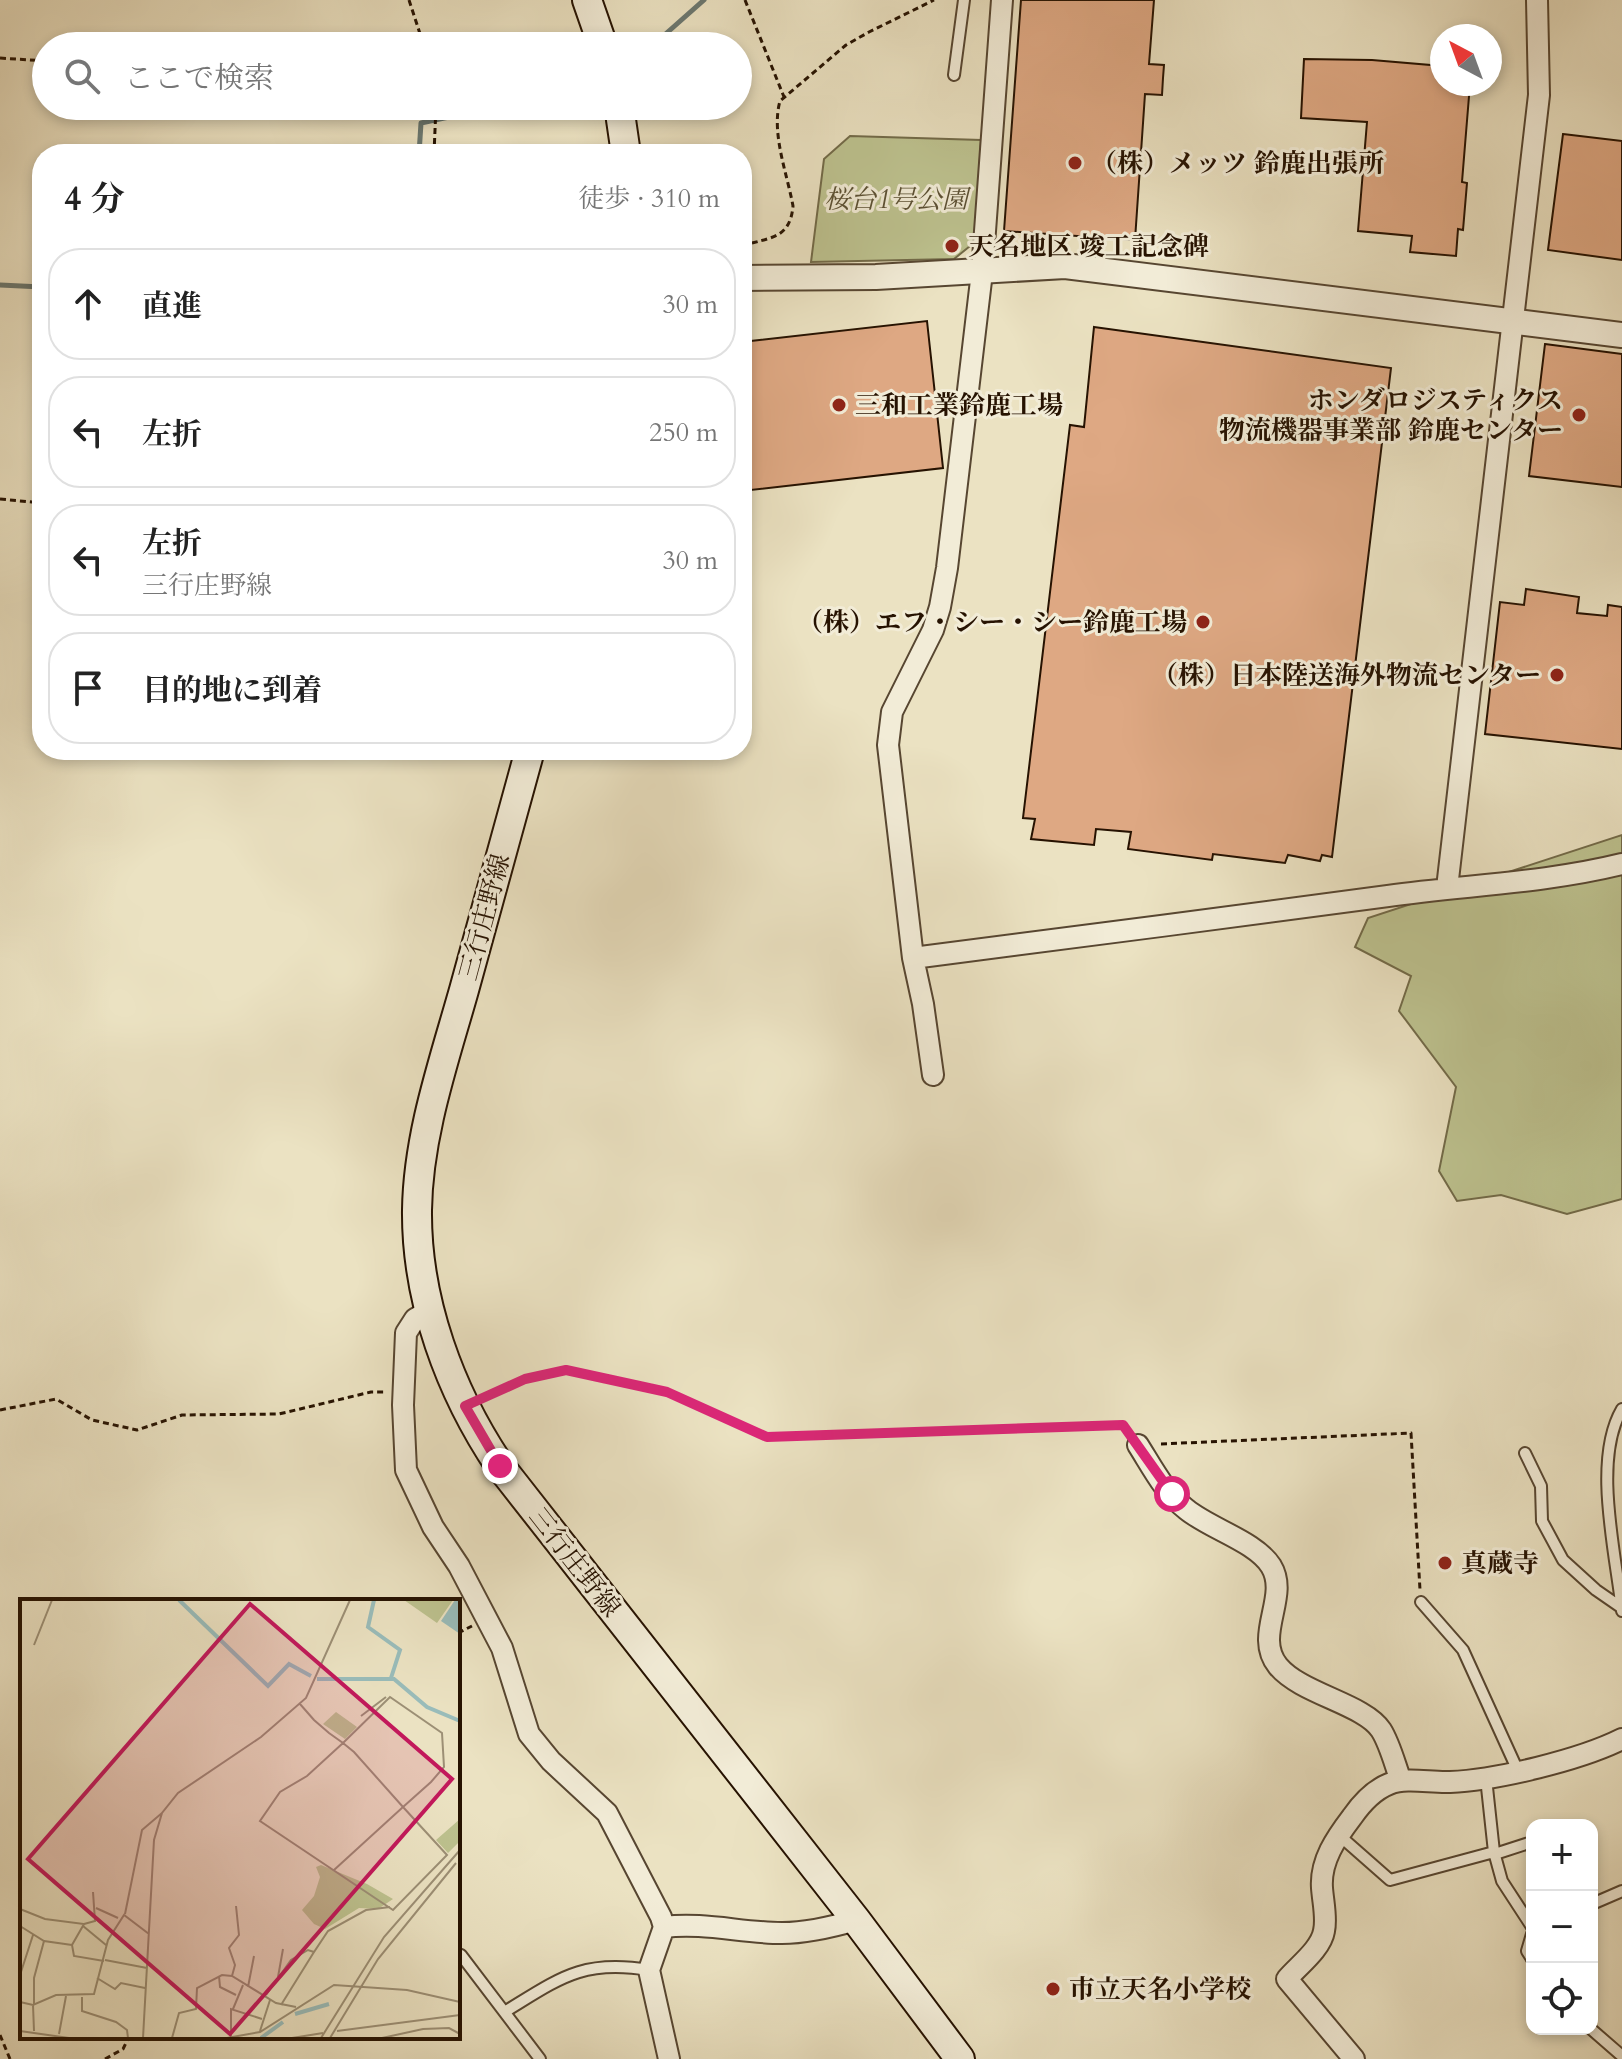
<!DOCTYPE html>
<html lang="ja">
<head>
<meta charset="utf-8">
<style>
  body { margin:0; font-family:Cardo,"Noto Serif JP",serif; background:#f6f6f6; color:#222 }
  .controls { position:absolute; right:24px; bottom:24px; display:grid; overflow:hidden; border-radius:16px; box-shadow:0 4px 12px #0003 }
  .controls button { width:72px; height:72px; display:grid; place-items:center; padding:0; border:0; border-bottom:2px solid #e0e0e0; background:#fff; color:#222; font:40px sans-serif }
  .compass { position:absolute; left:1430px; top:24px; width:72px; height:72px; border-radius:50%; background:#fff; box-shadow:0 4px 12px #0003; rotate:319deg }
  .stop { position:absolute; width:24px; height:24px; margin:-18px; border:6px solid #db2777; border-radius:50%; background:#fff }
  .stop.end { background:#db2777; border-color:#fff; box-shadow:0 2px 8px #0008 }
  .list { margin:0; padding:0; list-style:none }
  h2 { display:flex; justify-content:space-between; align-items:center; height:104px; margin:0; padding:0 32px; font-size:34px }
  h2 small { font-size:26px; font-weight:400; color:#767676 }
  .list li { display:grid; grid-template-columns:52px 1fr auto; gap:24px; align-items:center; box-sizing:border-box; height:112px; margin:0 16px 16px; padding:0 16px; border:2px solid #e0e0e0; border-radius:32px }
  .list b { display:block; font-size:30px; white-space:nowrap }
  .list p { margin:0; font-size:26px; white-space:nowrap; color:#767676 }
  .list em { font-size:26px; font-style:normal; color:#767676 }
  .icon { flex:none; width:44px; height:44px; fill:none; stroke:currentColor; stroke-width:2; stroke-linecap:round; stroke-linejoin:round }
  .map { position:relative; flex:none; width:1622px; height:2059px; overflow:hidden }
  .search { position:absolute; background:#fff; box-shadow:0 4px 12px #0003; left:32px; top:32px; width:720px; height:88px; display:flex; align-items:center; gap:20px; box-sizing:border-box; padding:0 28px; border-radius:44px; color:#767676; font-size:30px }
  .panel { position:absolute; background:#fff; box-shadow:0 4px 12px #0003; left:32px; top:144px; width:720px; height:616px; border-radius:32px }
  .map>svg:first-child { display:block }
</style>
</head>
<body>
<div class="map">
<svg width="1622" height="2059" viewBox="0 0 1622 2059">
  <rect width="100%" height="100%" fill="#ebe2c2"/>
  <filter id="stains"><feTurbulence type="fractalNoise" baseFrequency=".0025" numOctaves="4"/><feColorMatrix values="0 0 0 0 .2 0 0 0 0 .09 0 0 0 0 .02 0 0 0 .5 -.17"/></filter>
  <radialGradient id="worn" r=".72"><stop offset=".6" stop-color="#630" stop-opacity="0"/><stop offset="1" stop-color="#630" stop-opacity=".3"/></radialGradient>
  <!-- green -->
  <path fill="#bdc28f" stroke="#726a48" stroke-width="2" d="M850,136L981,140L975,242L954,259L811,262L824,159Z
    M1622,835V1199L1567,1214L1501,1195L1457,1201L1439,1171L1456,1087L1399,1011L1411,976L1355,947L1368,918Z"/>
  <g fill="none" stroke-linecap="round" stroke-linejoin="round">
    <!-- stream -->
    <path stroke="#6b7870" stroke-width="5" d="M652,46L704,0
      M419,154L421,123L500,106
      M0,285L42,287"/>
  </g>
  <!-- building -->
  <path fill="#dea883" stroke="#261201" stroke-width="2" d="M1021,0H1154L1149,64L1164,65L1163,78L1162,95L1145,94L1135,240L1004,231Z
    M1304,59L1372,60L1442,66V84H1470L1462,182L1467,183L1463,230L1458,229L1456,256L1410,252L1412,236L1358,231L1367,122L1301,118Z
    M1563,134L1622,141V260L1548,250Z
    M927,321L943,468L742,491V342Z
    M1094,327L1391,368L1332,857L1322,855L1320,861L1288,855L1285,863L1213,854L1212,860L1128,849L1131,832L1096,829L1094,845L1031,839L1035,819L1023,818L1070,425L1084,427Z
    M1545,344L1622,354V487L1529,476Z
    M1526,589L1579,597L1577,613L1607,616L1608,605L1622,607V749L1485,734L1500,602L1524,605Z"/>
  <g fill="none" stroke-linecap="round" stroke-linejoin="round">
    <defs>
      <path id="service" d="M954,75L964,0
        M1622,1409C1592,1460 1616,1554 1622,1611
        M1525,1453L1541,1486L1542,1521L1563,1560L1596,1590L1622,1608
        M1421,1602L1463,1650L1518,1771
        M1486,1778L1494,1852L1502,1881L1532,1927
        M1340,1836L1390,1880L1494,1852
        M1495,1854L1532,1842
        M1592,1904L1622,1891
        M1532,1934L1527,1951L1532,1959
        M458,1957L461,1955L540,2059
        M506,2011C560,1978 583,1959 649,1970
        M1591,2029L1622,2056"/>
      <path id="minor" d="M1002,0L982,272L947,568L940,607L933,630L892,712L888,745L913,958C1071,938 1230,917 1388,896C1466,885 1545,883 1622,864
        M1447,888L1539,95L1537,0
        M913,958L923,1004L933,1075
        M429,1311L415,1319L406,1333L403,1405L406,1470L433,1527L459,1566L502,1648L529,1734L551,1761L607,1813L661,1917L664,1927
        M1138,1445C1152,1467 1165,1493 1186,1509C1210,1529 1255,1541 1271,1566C1290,1597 1253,1635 1278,1666C1301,1694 1364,1704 1381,1730C1390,1744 1395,1765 1401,1781
        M669,2059L649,1970L664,1927C704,1922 742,1933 782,1933C807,1933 832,1927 856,1920
        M1354,2059L1287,1979C1298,1966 1321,1949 1324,1931C1327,1918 1323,1902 1322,1888C1320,1861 1336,1838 1352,1817C1361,1804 1374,1790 1389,1784C1407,1777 1430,1783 1450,1782C1497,1780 1580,1760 1622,1739"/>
      <path id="tertiary" d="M742,278L876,277L1065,266L1622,335"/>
      <path id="secondary" d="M587,0L603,46
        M619,106L626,154
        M530,750C508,830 486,910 464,990C444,1061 418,1135 417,1210C416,1300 450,1392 500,1466L856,1920L960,2059"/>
    </defs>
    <!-- service casing -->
    <use href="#service" stroke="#574631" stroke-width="14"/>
    <!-- minor casing -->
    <use href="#minor" stroke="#574631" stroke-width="24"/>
    <!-- tertiary casing -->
    <use href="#tertiary" stroke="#574631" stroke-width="28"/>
    <!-- secondary casing -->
    <use href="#secondary" stroke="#261201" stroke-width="32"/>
    <!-- path -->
    <path stroke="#261201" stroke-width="3" stroke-dasharray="6 4" stroke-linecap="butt" d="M409,0L424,46
      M745,0L784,97
      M0,58L46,61
      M434,154L436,106
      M742,246C769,237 790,240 793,206C787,173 771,133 780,101L846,45L869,32L934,0
      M0,499L42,503
      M484,1397L525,1379L566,1370L667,1392L767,1437L1123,1425L1128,1432
      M0,1410L56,1399L92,1420L137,1430L182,1415L279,1414L371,1392H387
      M1161,1444L1411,1433L1420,1590
      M458,1633L472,1626
      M0,2035L10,2059
      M105,2059L123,2049L129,2037"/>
    <!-- service -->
    <use href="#service" stroke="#f2ecd7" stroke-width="10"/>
    <!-- minor -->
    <use href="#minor" stroke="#f2ecd7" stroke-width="20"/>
    <!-- tertiary -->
    <use href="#tertiary" stroke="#f2ecd7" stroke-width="24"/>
    <!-- secondary -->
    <use href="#secondary" stroke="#f2ecd7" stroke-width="28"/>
  </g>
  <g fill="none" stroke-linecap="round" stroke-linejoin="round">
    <!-- route -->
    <path stroke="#db2777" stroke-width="10" d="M500,1466L465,1406L525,1379L566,1370L667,1392L767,1437L1123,1425L1172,1494"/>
  </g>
  <!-- markers -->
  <g fill="#8f2418" stroke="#f2ecd7" stroke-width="3">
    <circle cx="1075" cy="163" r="8"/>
    <circle cx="952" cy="246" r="8"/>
    <circle cx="839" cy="405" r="8"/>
    <circle cx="1579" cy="415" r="8"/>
    <circle cx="1203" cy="622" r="8"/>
    <circle cx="1557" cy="675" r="8"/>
    <circle cx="1445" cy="1563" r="8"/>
    <circle cx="1053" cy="1989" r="8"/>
  </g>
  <g text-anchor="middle" stroke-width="6" stroke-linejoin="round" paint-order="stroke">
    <!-- poi labels -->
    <g font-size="26" font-weight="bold" fill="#261201" stroke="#f2ecd7" text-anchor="start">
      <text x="1091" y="172">（株）メッツ 鈴鹿出張所</text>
      <text x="968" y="255">天名地区 竣工記念碑</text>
      <text x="1563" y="409" text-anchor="end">ホンダロジスティクス<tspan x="1563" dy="30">物流機器事業部 鈴鹿センター</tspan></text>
      <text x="855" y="414">三和工業鈴鹿工場</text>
      <text x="1187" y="631" text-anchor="end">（株）エフ・シー・シー鈴鹿工場</text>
      <text x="1541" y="684" text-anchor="end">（株）日本陸送海外物流センター</text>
      <text x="1461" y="1572">真蔵寺</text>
      <text x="1069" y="1998">市立天名小学校</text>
    </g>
    <!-- park labels -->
    <g font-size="26" font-style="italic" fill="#5b5033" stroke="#f2ecd7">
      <text x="896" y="208">桜台1号公園</text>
    </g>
    <!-- street labels -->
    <g font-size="26" fill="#261201" stroke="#f2ecd7">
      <text transform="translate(484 917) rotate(-75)" y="9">三行庄野線</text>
      <text transform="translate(575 1562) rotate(52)" y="9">三行庄野線</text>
    </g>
  </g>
  <!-- overview -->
  <g transform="translate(20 1599)">
    <rect width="440" height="440" fill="#ebe2c2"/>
    <path d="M384,1H433L417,24ZM316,113L337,128L325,140L303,125ZM440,220V242L428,254L416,241ZM301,266L347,285L373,300L358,310L339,309L305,330L294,325L282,311L294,297L300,278L296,268Z" fill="#bdc28f"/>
    <path d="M435,1H440V35L421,22Z" fill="#99bcba"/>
    <path fill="none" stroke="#99bcba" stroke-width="4" d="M159,1L248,87L269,65L291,77M354,1L348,28L380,51L371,79M297,80H374L407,108L440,122M275,415L309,405M241,439L263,423"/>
    <path fill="none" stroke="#9c8f75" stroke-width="2" d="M14,46L32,1M280,105L294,121L309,134L323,144L334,153L383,208L427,256L373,311L240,222L260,193L287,177L323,144L370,98L422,134L424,168L411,183L383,208L314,271M341,117L366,98M76,309L98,319M0,310L25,320L64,325L52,346L54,357L84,362M105,315L122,231L142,214M64,325L75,322L73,293M0,327L24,342L52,346M63,327L86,346M85,361L127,369M0,376L13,336M199,377L200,388L216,396M212,377L215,366L209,349L219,336L216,307M258,378L263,350M77,379L95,390L101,384L125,389M228,388L234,357M246,396L271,361L288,351L294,353L308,332L346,311L370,308M62,398V412L96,423L107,431L108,439M0,403L13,406L36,396L74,395L88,341L104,316L129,335M14,405V379L24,342M13,406L14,432M261,406L294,353M213,410L223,386M0,432L49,439M240,432L250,401M317,432L440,416M39,435L46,397M123,439L134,241L142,214L158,194L241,138L286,99L330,1M152,439L159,414L176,410L177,389L202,376L212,377L256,404L276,408M207,439L240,433L314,386L387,391L440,403M211,439V410L242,420M272,439L303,434M301,439L364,338L440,251M310,439L358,360L436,264M362,439L403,430L429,429L440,435"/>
    <path fill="#c2185b" fill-opacity="0.15" stroke="#c2185b" stroke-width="4" d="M230,5L432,180L210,435L8,260Z"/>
    <rect width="440" height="440" fill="none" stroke="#261201" stroke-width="4"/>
  </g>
  <rect width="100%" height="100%" filter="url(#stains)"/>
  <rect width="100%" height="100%" fill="url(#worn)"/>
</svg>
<div class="controls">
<button>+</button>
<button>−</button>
<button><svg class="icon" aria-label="locate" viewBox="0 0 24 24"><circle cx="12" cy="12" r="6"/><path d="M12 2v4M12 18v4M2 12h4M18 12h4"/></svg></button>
</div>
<svg class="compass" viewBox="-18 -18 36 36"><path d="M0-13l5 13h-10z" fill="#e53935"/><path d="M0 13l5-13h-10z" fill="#767676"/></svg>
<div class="stop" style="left:1172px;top:1494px"></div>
<div class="stop end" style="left:500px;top:1466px"></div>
<div class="search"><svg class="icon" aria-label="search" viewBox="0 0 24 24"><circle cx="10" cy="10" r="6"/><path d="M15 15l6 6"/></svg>ここで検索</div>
<section class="panel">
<h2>4 分<small>徒歩 · 310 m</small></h2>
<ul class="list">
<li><svg class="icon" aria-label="ahead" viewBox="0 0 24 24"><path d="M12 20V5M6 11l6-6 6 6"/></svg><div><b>直進</b></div><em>30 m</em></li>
<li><svg class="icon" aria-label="left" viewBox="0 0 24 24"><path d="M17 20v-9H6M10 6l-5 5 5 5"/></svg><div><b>左折</b></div><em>250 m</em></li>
<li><svg class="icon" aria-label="left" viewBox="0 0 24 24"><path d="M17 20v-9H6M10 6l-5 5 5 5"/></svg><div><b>左折</b><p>三行庄野線</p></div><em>30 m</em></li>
<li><svg class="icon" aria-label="arrive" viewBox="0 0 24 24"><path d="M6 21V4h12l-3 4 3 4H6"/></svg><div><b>目的地に到着</b></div></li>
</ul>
</section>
</div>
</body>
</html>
